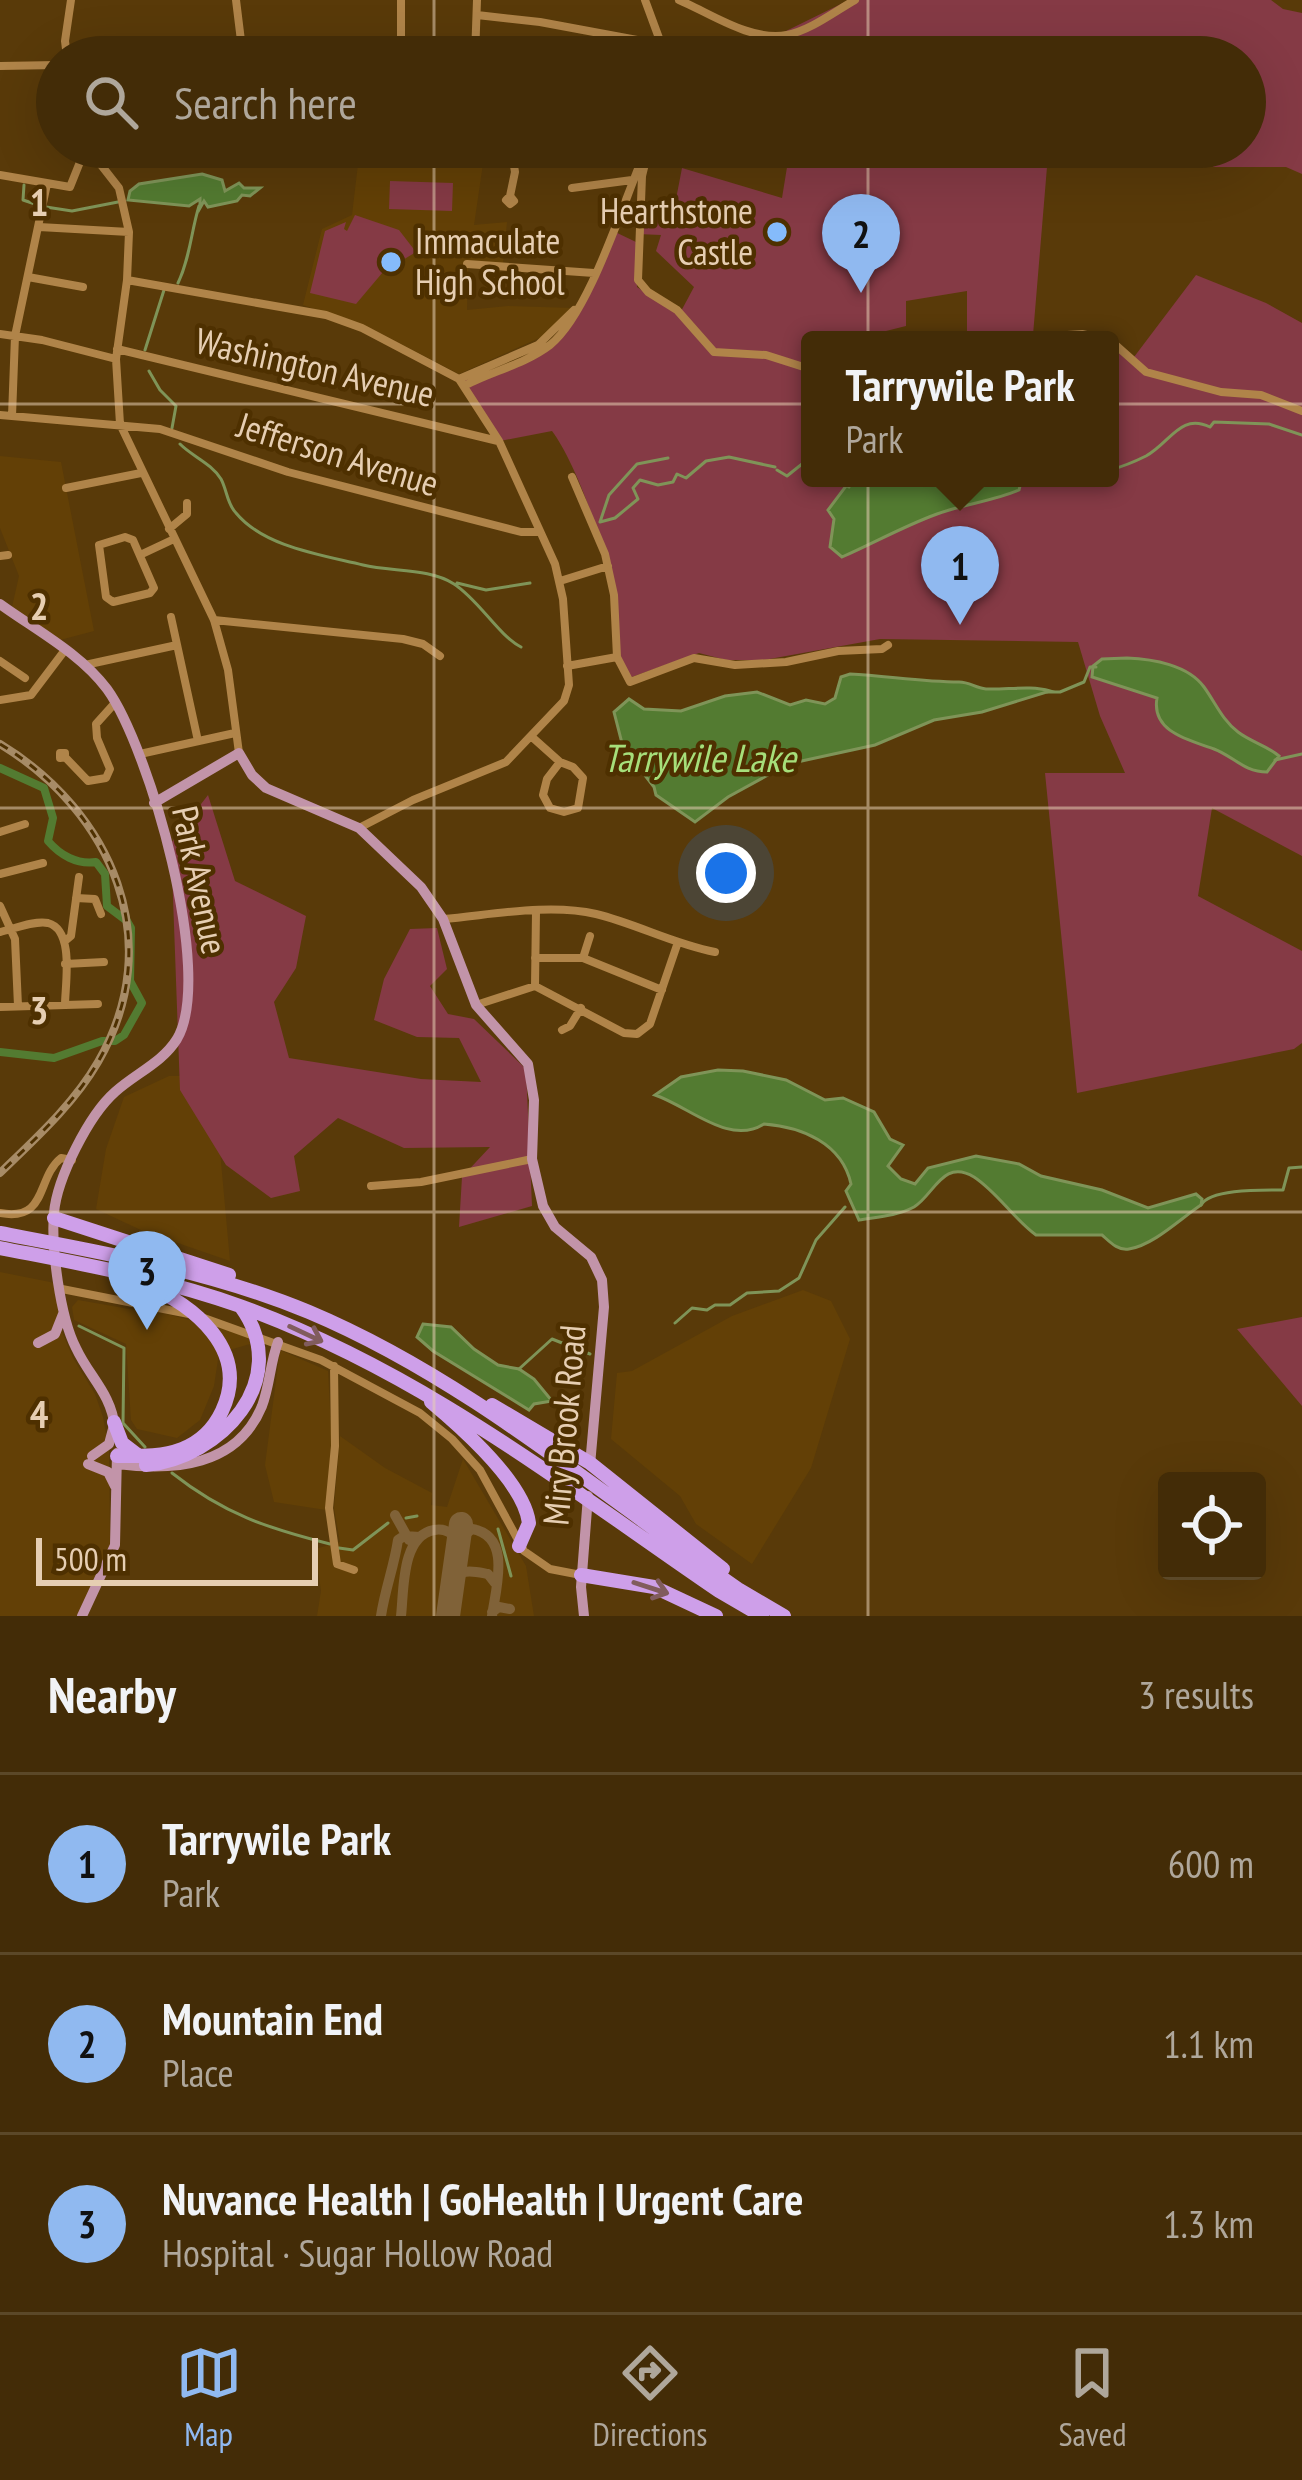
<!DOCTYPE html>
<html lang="en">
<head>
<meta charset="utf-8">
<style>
  body { margin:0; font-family:"PT Sans Narrow",sans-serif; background:#4a3411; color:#f1f3f6 }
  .controls { position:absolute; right:36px; bottom:36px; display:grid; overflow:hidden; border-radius:12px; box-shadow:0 12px 48px #0002 }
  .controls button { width:108px; height:108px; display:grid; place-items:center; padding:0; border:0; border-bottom:3px solid #5b4828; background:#432c07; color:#f1f3f6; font:60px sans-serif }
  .scale { position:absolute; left:36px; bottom:30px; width:282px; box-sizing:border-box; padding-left:12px; border:6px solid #e6ceb2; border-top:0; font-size:33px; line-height:42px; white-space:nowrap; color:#e6ceb2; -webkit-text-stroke:9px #4e3000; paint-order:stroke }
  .you { position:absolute; left:726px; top:873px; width:42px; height:42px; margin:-30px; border:9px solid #fff; border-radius:50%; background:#1a73e8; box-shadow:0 0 0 18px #1a73e833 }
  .badge { display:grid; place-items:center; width:78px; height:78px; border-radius:50%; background:#90b9f0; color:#111; font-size:39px; font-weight:700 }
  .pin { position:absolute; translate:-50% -99px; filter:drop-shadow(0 3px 6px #0008) }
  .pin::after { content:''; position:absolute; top:63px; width:42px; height:36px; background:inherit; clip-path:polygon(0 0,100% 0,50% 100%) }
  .popup { position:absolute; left:801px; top:331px; width:318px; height:156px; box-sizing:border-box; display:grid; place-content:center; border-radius:12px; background:#432c07; filter:drop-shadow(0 3px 9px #0005); font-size:39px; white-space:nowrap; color:#afa79b }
  .popup b { font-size:45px; color:#f1f3f6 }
  .popup::after { content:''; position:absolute; left:50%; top:100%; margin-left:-24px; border:24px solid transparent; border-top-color:#432c07 }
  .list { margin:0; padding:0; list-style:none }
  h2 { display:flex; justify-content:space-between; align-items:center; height:156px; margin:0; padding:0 48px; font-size:51px }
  h2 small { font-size:39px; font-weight:400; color:#afa79b }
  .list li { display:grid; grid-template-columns:78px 1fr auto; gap:36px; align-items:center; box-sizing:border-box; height:180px; padding:0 48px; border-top:3px solid #5b4828 }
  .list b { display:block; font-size:45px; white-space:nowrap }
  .list p { margin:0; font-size:39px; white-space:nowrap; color:#afa79b }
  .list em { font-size:39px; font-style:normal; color:#afa79b }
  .icon { flex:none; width:66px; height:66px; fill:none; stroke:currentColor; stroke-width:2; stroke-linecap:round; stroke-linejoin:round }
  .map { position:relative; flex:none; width:1302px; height:1616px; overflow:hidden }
  .search { position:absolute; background:#432c07; box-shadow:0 12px 48px #0002; left:36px; right:36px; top:36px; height:132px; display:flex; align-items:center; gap:30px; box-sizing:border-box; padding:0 42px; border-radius:66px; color:#afa79b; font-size:45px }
  .sheet { height:696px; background:#432c07 }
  nav { display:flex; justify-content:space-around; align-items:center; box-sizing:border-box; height:168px; border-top:3px solid #5b4828; background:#432c07; font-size:33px; color:#afa79b }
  nav a { display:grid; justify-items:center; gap:6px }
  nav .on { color:#90b9f0 }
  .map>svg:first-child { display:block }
</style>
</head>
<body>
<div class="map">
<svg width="1302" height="1616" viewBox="0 0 1302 1616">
  <rect width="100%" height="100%" fill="#593a09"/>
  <!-- built -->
  <path fill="#634006" d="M388,148L484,157L474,225L507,222L503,264L468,261L467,310L508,306L573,308L546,335L459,374L376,331L303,305L322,229L352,215L358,164L385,166Z
    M0,456L61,462L94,631L60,640L12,607L19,576L0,528Z
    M169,1076H231L217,1118L230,1261L143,1231L96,1209L106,1149L124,1097Z
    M0,1272L55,1283L62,1332L73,1358L95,1394L103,1417L109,1450L110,1547L78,1616H0Z
    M803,1290L831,1301L850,1339L811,1468L752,1564L696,1524L680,1496L611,1439L617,1373L632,1371L732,1316Z
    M78,1300L135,1310L137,1306L249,1336L250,1344L219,1353L214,1386L200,1420L177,1438L137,1429L131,1420L126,1344L74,1320L72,1307Z
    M280,1350L328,1371L332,1448L326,1510L274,1502L265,1465Z
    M340,1436L385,1468L432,1493L431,1505L447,1507L463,1459L526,1566L534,1616H317L321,1591L315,1549L340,1542L334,1508Z"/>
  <!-- green -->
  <path fill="#853a45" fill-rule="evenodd" d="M849,0H1271L1283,9L1302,13V174L1286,167H1213L1216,147H1245V57H741L742,47L783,39L784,32Z
    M760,147H1167L1164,163L1047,167L1033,335L1094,332L1134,357L1196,275L1266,303L1302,323V856L1212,808L1198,896L1302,951V1043L1294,1049L1077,1093L1045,773H1125L1100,716L1078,642L880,639L764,660H726L699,653L629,678C611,643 615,607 607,569C599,530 575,462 552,431L500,441L464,380C492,369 530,361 552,340C582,312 595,266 611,230L636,242L637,287L679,315L694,287L656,251L661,235L637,234L638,218L664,216L665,202L676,199L682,168L782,198L788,161ZM967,291V340H1110V478H810V340H885L886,331L906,326V301Z
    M390,181L453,183L452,211L389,209Z
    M355,215L399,230L416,252L383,272L356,304L310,293L325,231L346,222L344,229L347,231Z
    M208,795L235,881L306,916L296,968L274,1002L289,1058L421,1079L481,1082L459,1038L417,1037L374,1020L384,979L410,929L437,928L447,969L430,986L448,1014L474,1019L526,1069L532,1206L459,1227L462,1177L490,1147L404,1148L338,1118L294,1156L300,1191L271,1198L226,1165L180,1090L171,843Z
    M1302,1317V1406L1237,1329Z"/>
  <!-- water -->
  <path fill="#537b31" stroke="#7f9458" stroke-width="3" d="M202,174L222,180L225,191L239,183L244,188H260L250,196L242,195L237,201L208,207L204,201L200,208V199L189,206L128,200L130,191L139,184Z
    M852,478L875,481L1022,478L1019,490C994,501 964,504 937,514C904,526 874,543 842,557L830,547L834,519L828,510Z
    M1127,658C1153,659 1188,665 1204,687C1215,702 1222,720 1238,732C1251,742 1266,745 1279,756L1267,772C1244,772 1233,756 1214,749C1189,740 1151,732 1157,698L1092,677L1093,666L1102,659Z
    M850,674C888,676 922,682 959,682C970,682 975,688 986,689C1007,690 1030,685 1050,691L982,712L934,720L875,745L788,764L728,797L695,822L656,795L654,787L623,747L614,712L629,699L644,709L681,711L725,696L757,692L790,705L806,700L825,704L835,698L841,677Z
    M718,1070L743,1071L786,1080L825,1100L843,1098L874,1112L890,1139L903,1145L888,1166L901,1179L915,1184L928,1168L976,1156L1019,1164L1041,1176L1102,1190L1148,1208L1196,1194L1202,1199L1201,1205C1181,1218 1154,1245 1129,1249C1118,1251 1110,1242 1102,1235H1036C1014,1219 997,1192 974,1177C943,1158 934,1195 914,1207C897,1216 877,1217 859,1220L846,1191L851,1184C842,1143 802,1127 764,1124C729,1146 690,1107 655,1095L681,1077Z
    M423,1324L451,1327L474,1349L498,1365L519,1369L534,1379L552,1401L534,1404L529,1410L433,1351L417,1337Z"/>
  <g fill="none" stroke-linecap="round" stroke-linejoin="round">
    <!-- stream -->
    <path stroke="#7f9458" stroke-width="3" d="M24,185L23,200L38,205
      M46,207L72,211L118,202
      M178,283C190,258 191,232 199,206
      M145,350L164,290
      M149,371L160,390L176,406L172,428
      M180,444C193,457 211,463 221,479C227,490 227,504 236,513C264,547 322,555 363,565C392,572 430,568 454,584C479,600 498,635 521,647
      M777,470L787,476L802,464L810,468
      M1110,470C1121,467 1136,461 1146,456C1171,442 1180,413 1210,427L1214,422L1269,424L1302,435
      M832,478L849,487
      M600,522L615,518L638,499L633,488L640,480L658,485L673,482L677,474L686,478L706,461L729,457L775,467
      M600,522L609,495L637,464L668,458
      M457,583L486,590L530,583
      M1047,692H1060L1084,682L1090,667H1096
      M1275,760L1302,754
      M1201,1205C1210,1189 1260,1190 1283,1190L1289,1168L1302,1167
      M675,1323L692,1308L707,1310L715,1305H730L747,1293L779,1291L799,1278L816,1240L845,1207
      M79,1326L124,1348L123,1423L145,1447
      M519,1369L552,1339L590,1354
      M172,1473C224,1514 267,1528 330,1544
      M406,1518L417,1516
      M498,1529L511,1576
      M339,1548L353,1550L388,1523"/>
    <!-- river -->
    <path stroke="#537b31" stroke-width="8" d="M0,768L44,788L53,818L48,841C60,855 77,865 96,862L105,874L107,906L127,921L131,928L130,981L142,1003L124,1035L115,1041H102L54,1058L0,1052"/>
    <!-- taxiway -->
    <path stroke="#806238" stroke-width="10" d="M395,1515L409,1540
      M459,1539L472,1529C512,1536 496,1587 492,1616
      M453,1585C459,1567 472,1571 488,1574L495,1583
      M492,1612L499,1607L510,1609
      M381,1616C385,1589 394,1567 398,1540L404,1536L420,1537
      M401,1616C404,1591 401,1536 434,1530C446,1528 452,1533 459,1542"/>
    <!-- runway -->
    <path stroke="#806238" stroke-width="24" d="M448,1616L461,1524"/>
    <!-- minor -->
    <path stroke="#b08449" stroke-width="8" d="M236,0L243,57
      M645,0L666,57
      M679,0C710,13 751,42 787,35C811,30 834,12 855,0
      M477,15L540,22L664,45
      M67,57L65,41L71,0
      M401,57V0
      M475,57L477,0
      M0,66L57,65
      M87,147L119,188L129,232L127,280L116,359L120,424L214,620L228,670L239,753
      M649,147L642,176L638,280L648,292L677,310L714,352L766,355L810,369
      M0,175L70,187L86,147
      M572,188L632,180
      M510,196L515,172L511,147
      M510,196L514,201L510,204L506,200Z
      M39,227L129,232
      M467,264L594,273
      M28,277L83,287
      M127,280L326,315L362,328L459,379L499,441L555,564L563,599L569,685L564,701L506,762L413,800L359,828
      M0,334L42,340L116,359
      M995,340L1082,334L1109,340
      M1110,340L1146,372L1221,392L1261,395L1302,411
      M117,349L498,441
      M459,379L538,345L574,310
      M466,385C493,371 525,364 550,345C589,314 623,203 644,154
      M0,415L160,429L288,472L521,532H540
      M12,416L15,336L47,184
      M572,477L605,554L614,595L617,657L630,682L694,658L735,665L786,662L838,651L882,649L888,645
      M66,488L141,473
      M169,529L187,514V503
      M125,537L133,540L154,588L150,593L113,602L106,597L99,545Z
      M140,555L174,539
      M0,556L8,555
      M560,581L608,566
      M171,617L198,741
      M214,620L403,639L423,644L440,656
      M0,661L25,678
      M85,665L177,645
      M567,666L617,657
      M0,700L31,695L65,650
      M532,737L560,762
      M140,754L235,733
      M65,757V753H60V758L65,757L88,781L106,778L110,769L97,738L96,724L114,704
      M560,762L573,767L583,778L578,808L564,812L550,808L543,795L547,779Z
      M0,832L25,824
      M0,874L43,863
      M76,898L95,899L101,914
      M0,906L15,939L18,1006
      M443,919C491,915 549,903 596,914C637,924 673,944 715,952
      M0,932C13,929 35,920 48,923C75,930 65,985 65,1005
      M65,941L71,936L79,877
      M535,958H583L662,990
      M583,958L590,936
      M65,964L104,962
      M535,986L624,1033L637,1034L650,1024L677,945
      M476,1005L535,986L536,912
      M0,1007L98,1004
      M562,1030L570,1026L581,1008
      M371,1186L421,1182L532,1159
      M0,1213C48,1222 36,1178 61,1158L72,1160
      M62,1289L189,1314
      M204,1318L321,1360L420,1413L452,1439L480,1470L524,1551L550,1569L581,1575
      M334,1366L335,1446L329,1508L337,1564L354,1570"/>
    <!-- major -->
    <path stroke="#c294a9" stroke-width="10" d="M0,604C36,630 80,653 107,689C149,747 215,975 177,1039C162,1063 136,1073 115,1092C89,1115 57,1178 54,1213C51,1247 60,1317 76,1348C90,1378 111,1393 115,1428
      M154,803L239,753L252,775L266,788L359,828L421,887L443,919L476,1005L528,1064L534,1100L532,1159L543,1206L555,1227L591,1257L602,1280L604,1307L590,1465
      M38,1343L55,1334L63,1314
      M92,1456L109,1444L114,1425
      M88,1464L108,1472L115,1486
      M117,1464C174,1471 237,1467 262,1406C270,1385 270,1363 278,1342
      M82,1616L115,1545L117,1453
      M584,1616L581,1587L588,1496"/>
    <!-- highway -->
    <path stroke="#ce9fe9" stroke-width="14" d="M54,1218L229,1275
      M0,1233C105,1253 210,1271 309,1312C466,1378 599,1493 738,1589L784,1616
      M0,1248C81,1264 162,1278 240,1306C422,1372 562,1484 719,1591L762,1616
      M431,1402C462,1428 524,1483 529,1523L519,1546
      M492,1405L590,1463L723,1569
      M114,1422L122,1443L139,1456
      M117,1456C139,1456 161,1457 182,1449C200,1442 214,1428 222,1411C251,1350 193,1304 143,1284
      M146,1465C220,1458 294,1380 241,1307
      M581,1575L654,1587L716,1616"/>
    <defs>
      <path id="rail" d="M0,744C112,812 168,941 98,1062C73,1105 35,1139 0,1173"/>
    </defs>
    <!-- rail casing -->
    <use href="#rail" stroke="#a78b66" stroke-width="8"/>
    <!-- rail -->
    <use href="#rail" stroke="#4e3000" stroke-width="3" stroke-dasharray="9" stroke-linecap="butt"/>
  </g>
  <!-- one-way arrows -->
  <defs><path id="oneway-shaft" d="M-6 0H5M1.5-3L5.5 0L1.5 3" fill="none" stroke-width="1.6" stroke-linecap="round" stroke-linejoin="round" transform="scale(3)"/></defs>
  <g stroke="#815c5d">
    <use href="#oneway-shaft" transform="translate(306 1334) rotate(25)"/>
    <use href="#oneway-shaft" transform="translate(651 1588) rotate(18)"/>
  </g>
  <!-- grid -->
  <path fill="none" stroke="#e6ceb2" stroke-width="3" stroke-opacity="0.55" d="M434,0V57M868,0V57M434,147V1616M868,147V1616M0,404H1302M0,808H1302M0,1212H1302"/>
  <!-- markers -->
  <g fill="#85bbfb" stroke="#4e3000" stroke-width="4.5">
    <circle cx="777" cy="232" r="12"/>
    <circle cx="391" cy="262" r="12"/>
  </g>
  <g text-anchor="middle" stroke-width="9" stroke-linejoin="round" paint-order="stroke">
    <!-- poi labels -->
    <g font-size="36" fill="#e6ceb2" stroke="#4e3000" text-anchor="end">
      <text x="753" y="224">Hearthstone<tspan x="753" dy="41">Castle</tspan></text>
      <text x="415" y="254" text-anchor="start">Immaculate<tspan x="415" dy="41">High School</tspan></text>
    </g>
    <!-- street labels -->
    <g font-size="36" fill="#e6ceb2" stroke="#4e3000">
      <text transform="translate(315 367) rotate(13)" y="13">Washington Avenue</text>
      <text transform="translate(338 454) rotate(17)" y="13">Jefferson Avenue</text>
      <text transform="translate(200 880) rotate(78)" y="13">Park Avenue</text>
      <text transform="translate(564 1425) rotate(-85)" y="13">Miry Brook Road</text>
    </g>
    <!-- water labels -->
    <g font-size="39" font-style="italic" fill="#a6df7a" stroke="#4e3000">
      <text x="699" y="772">Tarrywile Lake</text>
    </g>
  </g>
  <g font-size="39" text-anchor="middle" font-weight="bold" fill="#e6ceb2" stroke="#4e3000" stroke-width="9" stroke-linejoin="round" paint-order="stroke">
    <text x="39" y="216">1</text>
    <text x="39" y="620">2</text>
    <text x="39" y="1024">3</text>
    <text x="39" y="1428">4</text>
  </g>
</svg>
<div class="controls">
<button><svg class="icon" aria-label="locate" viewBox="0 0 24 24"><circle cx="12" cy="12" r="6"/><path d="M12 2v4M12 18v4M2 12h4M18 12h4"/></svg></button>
</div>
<div class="scale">500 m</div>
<div class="you"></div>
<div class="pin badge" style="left:960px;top:625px">1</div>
<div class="popup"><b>Tarrywile Park</b>Park</div>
<div class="pin badge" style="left:861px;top:293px">2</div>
<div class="pin badge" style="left:147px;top:1330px">3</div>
<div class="search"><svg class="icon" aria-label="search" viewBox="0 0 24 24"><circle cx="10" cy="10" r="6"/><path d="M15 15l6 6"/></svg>Search here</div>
</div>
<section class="sheet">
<h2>Nearby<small>3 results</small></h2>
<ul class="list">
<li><span class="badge">1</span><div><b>Tarrywile Park</b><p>Park</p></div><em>600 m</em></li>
<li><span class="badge">2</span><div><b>Mountain End</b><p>Place</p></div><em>1.1 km</em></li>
<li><span class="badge">3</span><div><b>Nuvance Health | GoHealth | Urgent Care</b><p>Hospital · Sugar Hollow Road</p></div><em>1.3 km</em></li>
</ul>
</section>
<nav>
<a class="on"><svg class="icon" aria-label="map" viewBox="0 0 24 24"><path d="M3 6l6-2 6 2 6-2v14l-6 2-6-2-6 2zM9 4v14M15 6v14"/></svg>Map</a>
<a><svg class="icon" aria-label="directions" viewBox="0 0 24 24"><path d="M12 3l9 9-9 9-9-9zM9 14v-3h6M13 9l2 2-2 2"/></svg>Directions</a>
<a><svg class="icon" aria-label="saved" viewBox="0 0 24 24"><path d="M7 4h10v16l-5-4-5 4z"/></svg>Saved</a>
</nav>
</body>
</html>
